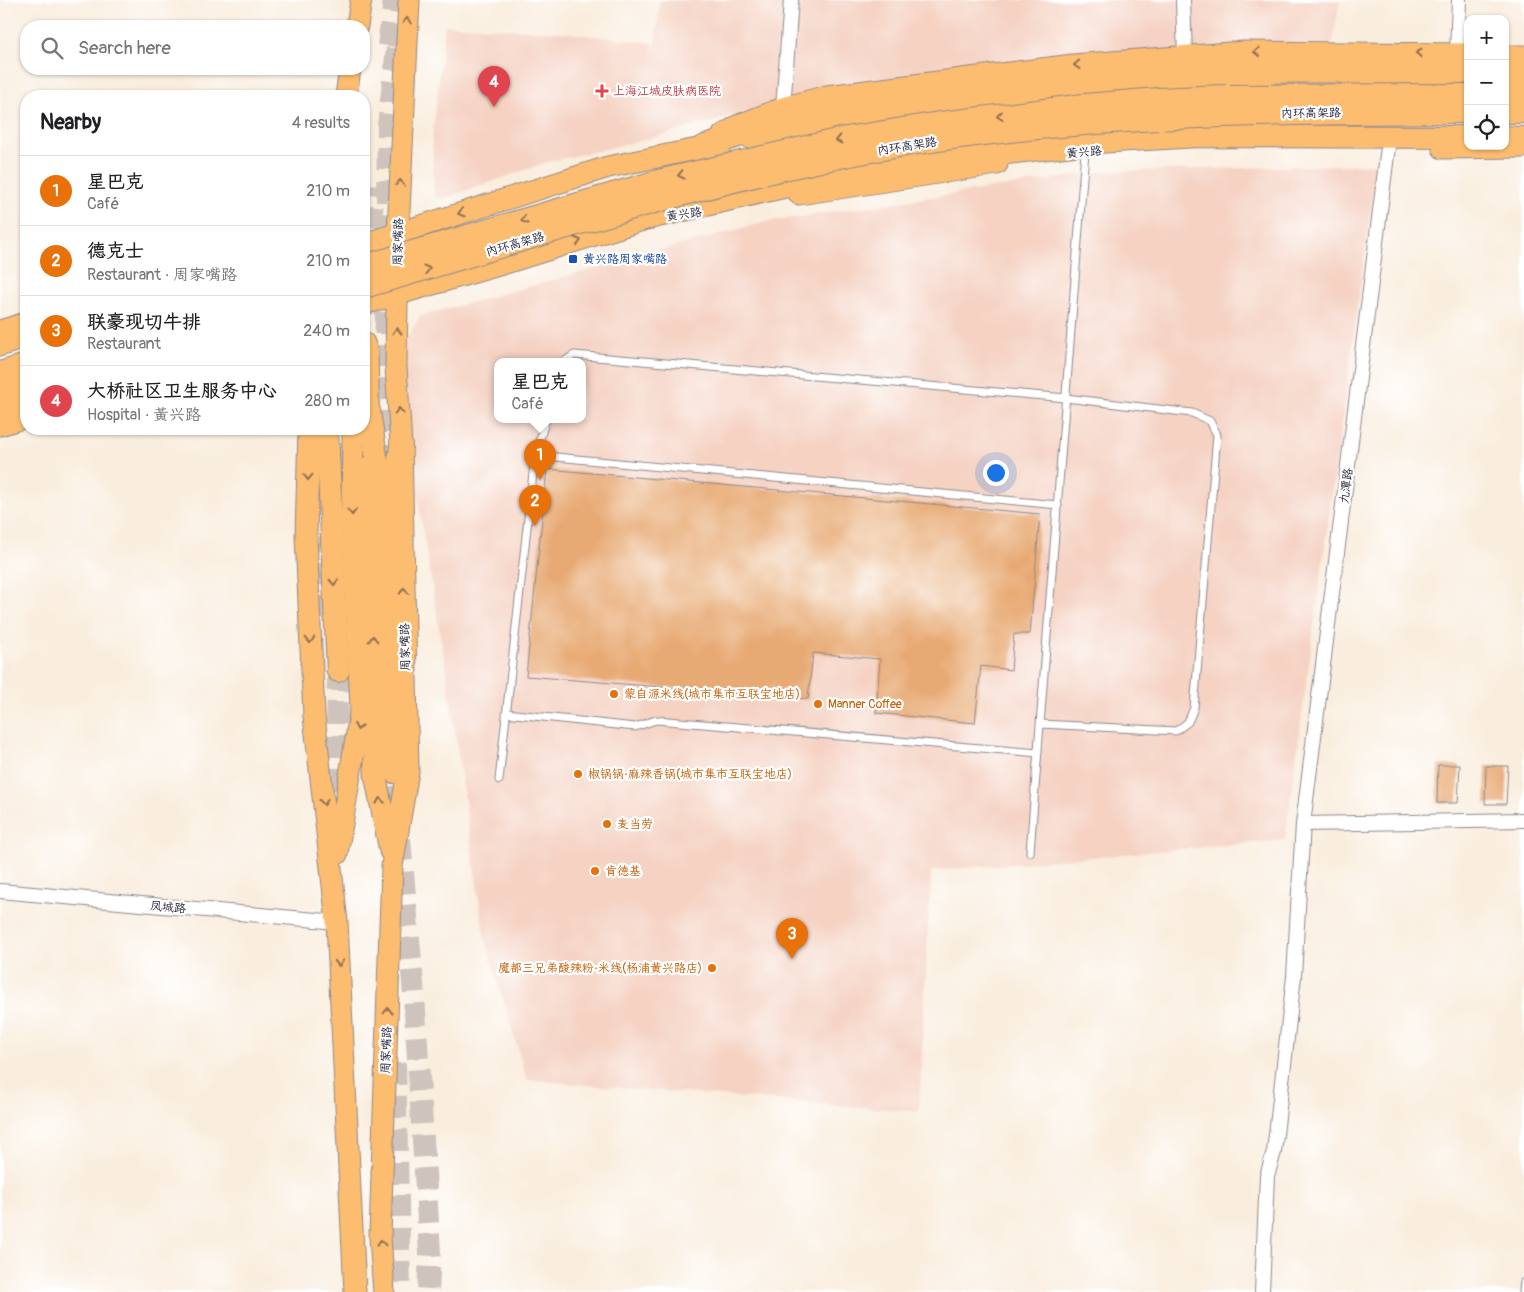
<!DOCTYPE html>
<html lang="en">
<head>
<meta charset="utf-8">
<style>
  body { margin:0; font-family:Pangolin,"LXGW WenKai TC",sans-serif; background:#f2f2f2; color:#202124 }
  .controls { position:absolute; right:15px; top:15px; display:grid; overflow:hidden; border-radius:10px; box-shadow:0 1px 4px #0004 }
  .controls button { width:45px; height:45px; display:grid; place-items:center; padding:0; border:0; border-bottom:1px solid #e0e0e0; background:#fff; color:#202124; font:25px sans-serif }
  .you { position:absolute; left:995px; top:472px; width:18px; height:18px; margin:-12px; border:4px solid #fff; border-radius:50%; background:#1a73e8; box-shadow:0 0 0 8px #1a73e833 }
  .badge { display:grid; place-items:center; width:32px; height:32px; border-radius:50%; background:#b5179e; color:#fff; font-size:16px; font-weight:700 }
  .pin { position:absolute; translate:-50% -41px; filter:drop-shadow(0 1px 2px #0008) }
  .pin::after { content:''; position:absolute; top:26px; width:18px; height:15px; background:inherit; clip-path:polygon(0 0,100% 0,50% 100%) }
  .popup { position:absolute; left:494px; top:358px; width:92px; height:65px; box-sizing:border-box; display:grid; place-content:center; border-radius:10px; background:#fff; filter:drop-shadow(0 1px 4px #0005); font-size:16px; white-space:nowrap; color:#757577 }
  .popup b { font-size:19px; color:#202124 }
  .popup::after { content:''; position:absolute; left:50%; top:100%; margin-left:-10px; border:10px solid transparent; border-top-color:#fff }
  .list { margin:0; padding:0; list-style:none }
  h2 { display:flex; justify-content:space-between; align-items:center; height:65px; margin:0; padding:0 20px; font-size:21px }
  h2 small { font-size:16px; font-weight:400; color:#757577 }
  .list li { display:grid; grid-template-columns:32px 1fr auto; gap:15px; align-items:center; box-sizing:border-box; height:70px; padding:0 20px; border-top:1px solid #e0e0e0 }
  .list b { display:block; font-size:19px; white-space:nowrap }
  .list p { margin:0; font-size:16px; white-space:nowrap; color:#757577 }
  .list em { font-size:16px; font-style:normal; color:#757577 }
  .icon { flex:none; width:28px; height:28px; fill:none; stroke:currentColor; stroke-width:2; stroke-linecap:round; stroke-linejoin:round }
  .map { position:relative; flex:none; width:1524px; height:1292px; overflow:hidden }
  .search { position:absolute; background:#fff; box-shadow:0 1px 4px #0004; left:20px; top:20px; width:350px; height:55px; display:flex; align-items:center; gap:12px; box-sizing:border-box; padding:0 18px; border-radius:20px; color:#757577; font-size:19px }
  .panel { position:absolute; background:#fff; box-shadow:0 1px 4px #0004; left:20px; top:90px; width:350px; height:345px; border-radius:20px }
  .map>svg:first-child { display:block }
</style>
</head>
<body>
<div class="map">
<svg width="1524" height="1292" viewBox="0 0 1524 1292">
  <rect width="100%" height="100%" fill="#fff"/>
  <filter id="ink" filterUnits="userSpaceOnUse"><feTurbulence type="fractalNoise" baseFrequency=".02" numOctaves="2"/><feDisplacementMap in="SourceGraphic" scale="10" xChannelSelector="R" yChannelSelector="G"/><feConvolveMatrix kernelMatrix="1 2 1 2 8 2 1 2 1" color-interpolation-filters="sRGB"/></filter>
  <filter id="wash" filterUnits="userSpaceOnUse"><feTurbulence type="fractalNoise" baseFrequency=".0096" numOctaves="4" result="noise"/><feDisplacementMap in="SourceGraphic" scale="20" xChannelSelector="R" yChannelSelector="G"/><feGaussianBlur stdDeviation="1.12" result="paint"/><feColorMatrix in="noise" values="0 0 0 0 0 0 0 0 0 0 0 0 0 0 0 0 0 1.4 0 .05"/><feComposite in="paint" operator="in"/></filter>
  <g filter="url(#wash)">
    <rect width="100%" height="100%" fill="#f9eddd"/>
    <!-- built -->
    <path fill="#f5d2c2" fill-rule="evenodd" d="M660,0H1340L1332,46L792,100L644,140L548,162L442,199L437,198L434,195L432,140L445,25L559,32L654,43L653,60Z
      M1377,164L1285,840L931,871L919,1112L527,1080L484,935L448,682L394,356L421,316L765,222L1101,172ZM498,361H582V419H498Z"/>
    <g id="blocks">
      <!-- building -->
      <path fill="#e8aa75" d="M547,469L1040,514L1030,634H1014L1011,670L981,666L975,723L876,713L880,659L813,653L808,699L526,676Z
        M1438,765H1460L1458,803H1437Z
        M1486,766H1508L1506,804H1485Z"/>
    </g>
  </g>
  <g filter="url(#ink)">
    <use href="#blocks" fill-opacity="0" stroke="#8e888c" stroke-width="1"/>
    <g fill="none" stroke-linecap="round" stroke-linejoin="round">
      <!-- trunk-tunnel -->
      <path stroke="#cec4bd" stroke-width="22" stroke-dasharray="22 11" stroke-linecap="butt" d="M388,46L394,0
        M366,260L375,185
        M384,466L388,126L399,31
        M335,497L347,429
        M317,618L319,589L328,538
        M389,753L391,826
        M336,823L338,671
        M400,839L414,995L430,1253L428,1292
        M395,1063L400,1292"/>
      <defs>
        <path id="service" d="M565,361L574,355L1066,398L1192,413L1210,421L1217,435L1194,708L1188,722L1176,731L1041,724
          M535,455L1058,505
          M506,713L635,727L656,720L1038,753
          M499,780L535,455L546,419
          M1030,852L1085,152
          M1523,1292L1524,1282"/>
        <path id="minor" d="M1183,0L1185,55
          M1457,53L1459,0
          M783,108L791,0
          M1303,824L1524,820
          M0,891L337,922
          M1262,1292L1267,1176L1274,1152L1294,976L1303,824L1388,147"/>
        <path id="primary" d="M357,26L361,0
          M1505,56H1524
          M1351,82L1468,83
          M1505,83L1524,84
          M346,96L350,69
          M723,135L739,125L783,108L827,96L1073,65L1243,52L1468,54
          M752,139L921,108L1157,86L1265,82
          M1443,148L1524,147
          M799,194L997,164
          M364,244L608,167L722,144
          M364,304L499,265L665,213
          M0,331L26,323
          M364,343L367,352L369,428
          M0,425L26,417
          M309,429L306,536L314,716L337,922L355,1292
          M370,466L375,774L390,851
          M337,854L361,708L352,515L353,429
          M384,1292L380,1237L392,866L408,771L401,445L396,366L398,232L409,0"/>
        <path id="trunk" d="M1505,71H1524
          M1505,96H1524
          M1505,112H1524
          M1505,137L1524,138
          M705,146L822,111L869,102L1101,77L1185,72L1468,71
          M649,218L792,185L900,166L1098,142L1198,136L1468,137
          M0,345L26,337
          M0,373L26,365
          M0,394L26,386
          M369,411L389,539L394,772
          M0,413L26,405
          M327,429L338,671
          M392,511L401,445"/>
      </defs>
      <!-- service casing -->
      <use href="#service" stroke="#8e888c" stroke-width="9"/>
      <!-- minor casing -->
      <use href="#minor" stroke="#8e888c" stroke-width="16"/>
      <!-- primary casing -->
      <use href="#primary" stroke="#8e888c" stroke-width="23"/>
      <!-- trunk casing -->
      <use href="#trunk" stroke="#8e888c" stroke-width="24"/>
      <!-- service -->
      <use href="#service" stroke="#fff" stroke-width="7"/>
      <!-- minor -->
      <use href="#minor" stroke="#fff" stroke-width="14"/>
      <!-- primary -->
      <use href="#primary" stroke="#fcbd6f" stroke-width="21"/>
      <!-- trunk -->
      <use href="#trunk" stroke="#fcbd6f" stroke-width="22"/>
      <defs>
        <path id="trunk-bridge" d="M364,266L658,181L846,138L933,124L1084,105L1159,99L1222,96L1468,95
          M364,287C537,237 710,179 888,148C1079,115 1274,113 1468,112"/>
      </defs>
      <!-- trunk-bridge casing -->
      <use href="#trunk-bridge" stroke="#8e888c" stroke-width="24" stroke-linecap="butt"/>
      <!-- trunk-bridge -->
      <use href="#trunk-bridge" stroke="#fcbd6f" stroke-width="22"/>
    </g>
    <!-- one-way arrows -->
    <defs><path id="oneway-chevron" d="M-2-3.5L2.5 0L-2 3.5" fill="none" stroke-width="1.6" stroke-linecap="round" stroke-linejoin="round" transform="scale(1.25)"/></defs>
    <g stroke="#8f7055">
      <use href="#oneway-chevron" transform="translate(407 21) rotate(-87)"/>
      <use href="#oneway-chevron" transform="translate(1257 52) rotate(-180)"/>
      <use href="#oneway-chevron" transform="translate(1419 53) rotate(-180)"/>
      <use href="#oneway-chevron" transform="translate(1077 65) rotate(175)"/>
      <use href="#oneway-chevron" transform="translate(1000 116) rotate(173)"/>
      <use href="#oneway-chevron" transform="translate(839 140) rotate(168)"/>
      <use href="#oneway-chevron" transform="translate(681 175) rotate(167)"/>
      <use href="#oneway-chevron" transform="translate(400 183) rotate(-88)"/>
      <use href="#oneway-chevron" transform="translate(461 213) rotate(163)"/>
      <use href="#oneway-chevron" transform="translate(524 220) rotate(164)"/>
      <use href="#oneway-chevron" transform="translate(578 241) rotate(-17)"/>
      <use href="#oneway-chevron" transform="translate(427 269) rotate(-16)"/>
      <use href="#oneway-chevron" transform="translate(397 331) rotate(-89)"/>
      <use href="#oneway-chevron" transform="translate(399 411) rotate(-93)"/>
      <use href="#oneway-chevron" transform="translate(308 477) rotate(91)"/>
      <use href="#oneway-chevron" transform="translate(352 512) rotate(89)"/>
      <use href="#oneway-chevron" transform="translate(334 582) rotate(87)"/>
      <use href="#oneway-chevron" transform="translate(404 591) rotate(-91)"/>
      <use href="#oneway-chevron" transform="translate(373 639) rotate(-91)"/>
      <use href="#oneway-chevron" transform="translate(310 640) rotate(88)"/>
      <use href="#oneway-chevron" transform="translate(358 727) rotate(99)"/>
      <use href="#oneway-chevron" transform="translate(380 801) rotate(-100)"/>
      <use href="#oneway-chevron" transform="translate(324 802) rotate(83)"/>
      <use href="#oneway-chevron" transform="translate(339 963) rotate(87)"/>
      <use href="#oneway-chevron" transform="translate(388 1011) rotate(-88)"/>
      <use href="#oneway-chevron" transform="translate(381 1243) rotate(-93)"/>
    </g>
  </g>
  <!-- markers -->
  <path fill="#e0444e" stroke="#fff" stroke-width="2" d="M599.5 83.5h5v5h5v5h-5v5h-5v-5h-5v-5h5z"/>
  <rect fill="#1a4fb4" stroke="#fff" stroke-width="2" x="568" y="254" width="10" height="10" rx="2.5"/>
  <g fill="#e8710a" stroke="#fff" stroke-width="2">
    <circle cx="614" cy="694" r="5"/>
    <circle cx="818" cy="704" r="5"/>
    <circle cx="578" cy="774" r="5"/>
    <circle cx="607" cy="824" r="5"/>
    <circle cx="595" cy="871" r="5"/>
    <circle cx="712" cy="968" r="5"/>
  </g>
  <g text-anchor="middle" stroke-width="4.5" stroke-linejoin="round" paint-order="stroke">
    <!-- health labels -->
    <g font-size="12" fill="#be3a42" stroke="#fff" text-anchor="start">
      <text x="613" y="95">上海江城皮肤病医院</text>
    </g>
    <!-- street labels -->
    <g font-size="12" fill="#22223b" stroke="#fff">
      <text transform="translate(1311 113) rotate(-1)" y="4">内环高架路</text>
      <text transform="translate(907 146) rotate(-9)" y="4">内环高架路</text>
      <text transform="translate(1084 152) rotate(-5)" y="4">黄兴路</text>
      <text transform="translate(684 214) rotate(-8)" y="4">黄兴路</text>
      <text transform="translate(398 242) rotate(-89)" y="4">周家嘴路</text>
      <text transform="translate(515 244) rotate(-16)" y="4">内环高架路</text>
      <text transform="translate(1346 486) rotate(-83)" y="4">九潭路</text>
      <text transform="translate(405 647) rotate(-91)" y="4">周家嘴路</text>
      <text transform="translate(168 907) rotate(5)" y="4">凤城路</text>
      <text transform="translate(386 1050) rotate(-88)" y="4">周家嘴路</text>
    </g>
    <!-- transit labels -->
    <g font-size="12" fill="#164399" stroke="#fff" text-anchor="start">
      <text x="583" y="263">黄兴路周家嘴路</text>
    </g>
    <!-- food labels -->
    <g font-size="12" fill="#c56008" stroke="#fff" text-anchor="start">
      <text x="624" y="698">蒙自源米线(城市集市互联宝地店)</text>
      <text x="828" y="708">Manner Coffee</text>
      <text x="588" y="778">椒锅锅·麻辣香锅(城市集市互联宝地店)</text>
      <text x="617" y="828">麦当劳</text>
      <text x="605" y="875">肯德基</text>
      <text x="702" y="972" text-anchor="end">魔都三兄弟酸辣粉·米线(杨浦黄兴路店)</text>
    </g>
  </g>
</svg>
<div class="controls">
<button>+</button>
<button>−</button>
<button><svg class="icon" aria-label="locate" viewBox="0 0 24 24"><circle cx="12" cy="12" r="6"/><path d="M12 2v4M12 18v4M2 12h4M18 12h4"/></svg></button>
</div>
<div class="you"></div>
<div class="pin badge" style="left:540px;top:480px;background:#e8710a">1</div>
<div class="popup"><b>星巴克</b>Café</div>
<div class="pin badge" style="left:535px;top:526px;background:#e8710a">2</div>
<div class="pin badge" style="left:792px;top:959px;background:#e8710a">3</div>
<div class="pin badge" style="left:494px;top:107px;background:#e0444e">4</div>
<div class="search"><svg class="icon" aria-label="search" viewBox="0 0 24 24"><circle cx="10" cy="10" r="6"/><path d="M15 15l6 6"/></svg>Search here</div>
<section class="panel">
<h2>Nearby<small>4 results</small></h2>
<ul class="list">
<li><span class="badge" style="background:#e8710a">1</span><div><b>星巴克</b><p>Café</p></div><em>210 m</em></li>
<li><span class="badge" style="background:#e8710a">2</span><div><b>德克士</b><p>Restaurant · 周家嘴路</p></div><em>210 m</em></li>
<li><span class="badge" style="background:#e8710a">3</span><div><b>联豪现切牛排</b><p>Restaurant</p></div><em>240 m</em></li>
<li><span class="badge" style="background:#e0444e">4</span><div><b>大桥社区卫生服务中心</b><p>Hospital · 黄兴路</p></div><em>280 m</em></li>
</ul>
</section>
</div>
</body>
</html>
